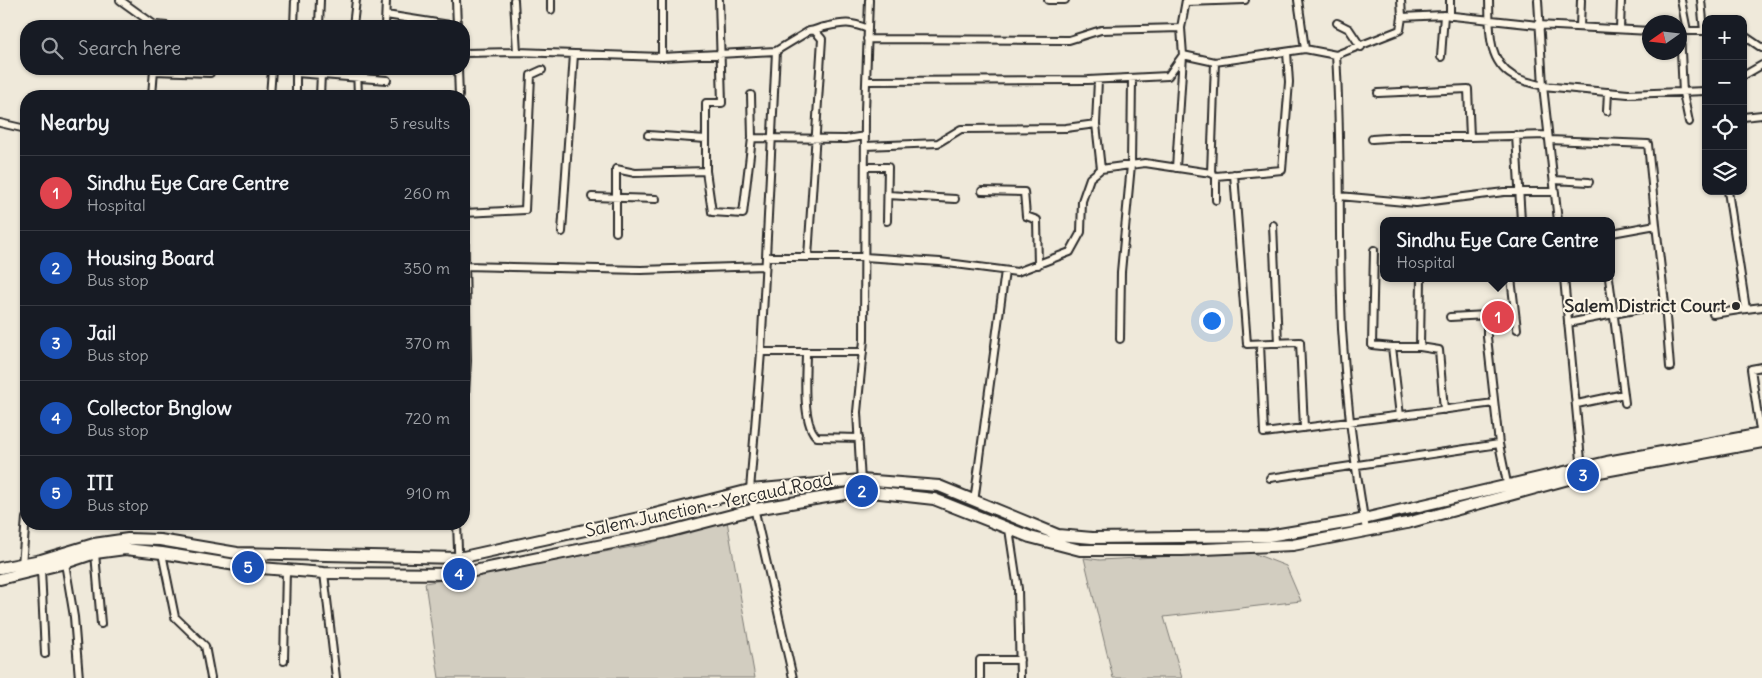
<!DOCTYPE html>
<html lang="en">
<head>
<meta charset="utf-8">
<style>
  body { margin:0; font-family:Delius,sans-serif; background:#242831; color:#f1f3f6 }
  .controls { position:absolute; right:15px; top:15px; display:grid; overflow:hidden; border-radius:10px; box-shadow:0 1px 4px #0004 }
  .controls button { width:45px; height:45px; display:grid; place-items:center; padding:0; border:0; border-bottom:1px solid #363941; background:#171b24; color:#f1f3f6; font:25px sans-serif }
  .compass { position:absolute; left:1642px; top:15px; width:45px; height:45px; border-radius:50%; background:#171b24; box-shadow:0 1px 4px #0004; rotate:256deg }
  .you { position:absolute; left:1211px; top:320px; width:18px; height:18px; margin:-12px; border:4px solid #fff; border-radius:50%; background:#1a73e8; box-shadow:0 0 0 8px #1a73e833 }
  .badge { display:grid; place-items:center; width:32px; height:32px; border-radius:50%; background:#98999b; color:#fff; font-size:16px; font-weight:700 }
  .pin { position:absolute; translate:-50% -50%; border:2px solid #fff; box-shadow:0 1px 5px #0006 }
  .popup { position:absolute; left:1380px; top:217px; width:235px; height:65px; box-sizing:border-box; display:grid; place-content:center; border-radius:10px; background:#171b24; filter:drop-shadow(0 1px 4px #0005); font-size:16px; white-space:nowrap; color:#9ea1a6 }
  .popup b { font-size:19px; color:#f1f3f6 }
  .popup::after { content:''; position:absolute; left:50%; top:100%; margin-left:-10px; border:10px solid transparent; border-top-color:#171b24 }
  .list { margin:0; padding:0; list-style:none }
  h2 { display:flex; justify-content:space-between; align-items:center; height:65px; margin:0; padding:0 20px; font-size:21px }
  h2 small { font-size:16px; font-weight:400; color:#9ea1a6 }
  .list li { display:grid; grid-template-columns:32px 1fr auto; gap:15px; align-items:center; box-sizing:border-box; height:75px; padding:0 20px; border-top:1px solid #363941 }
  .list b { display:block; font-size:19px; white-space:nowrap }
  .list p { margin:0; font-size:16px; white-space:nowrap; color:#9ea1a6 }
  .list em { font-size:16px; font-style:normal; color:#9ea1a6 }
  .icon { flex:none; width:28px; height:28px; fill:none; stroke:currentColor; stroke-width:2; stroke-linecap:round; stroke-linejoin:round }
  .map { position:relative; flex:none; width:1762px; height:678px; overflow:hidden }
  .search { position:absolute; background:#171b24; box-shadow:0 1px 4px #0004; left:20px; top:20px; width:450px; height:55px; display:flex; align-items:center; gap:12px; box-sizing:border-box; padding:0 18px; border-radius:20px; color:#9ea1a6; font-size:19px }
  .panel { position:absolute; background:#171b24; box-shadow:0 1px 4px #0004; left:20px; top:90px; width:450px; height:440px; border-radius:20px }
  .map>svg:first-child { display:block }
</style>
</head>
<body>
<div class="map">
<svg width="1762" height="678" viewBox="0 0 1762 678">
  <rect width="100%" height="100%" fill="#efe9da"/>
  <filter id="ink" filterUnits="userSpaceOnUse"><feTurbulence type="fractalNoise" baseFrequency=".02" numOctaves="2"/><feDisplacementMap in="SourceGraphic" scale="10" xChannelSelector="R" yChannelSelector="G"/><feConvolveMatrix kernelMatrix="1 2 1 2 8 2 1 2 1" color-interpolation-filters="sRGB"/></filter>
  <g filter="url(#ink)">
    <!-- green -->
    <path fill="#d2cdc0" stroke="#7e7c76" d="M727,521L755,678H439L425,583L644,545Z
      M1250,552L1286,566L1301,601L1164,617L1182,678H1113L1084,558L1100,560Z"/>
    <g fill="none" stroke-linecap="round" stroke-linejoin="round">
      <defs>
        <path id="minor" d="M120,0L156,26
          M456,0L457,26
          M514,0L517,52L662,57L776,51L766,257
          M551,0V10
          M662,0V57
          M1048,0H1065
          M1186,0L1181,28L1183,55L1215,62
          M1298,0L1305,49L1336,55
          M1401,0L1402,17L1444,15L1538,25L1650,31
          M1450,0V16
          M1489,0C1490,26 1486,60 1513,76C1521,81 1533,83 1543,86L1558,221
          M1538,0L1543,86L1628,94L1706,91
          M1681,0L1687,31
          M1701,0L1704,31
          M1186,2L1245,0
          M386,15L456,26
          M1337,23L1349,29L1361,47
          M156,25L167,26
          M294,26L295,0
          M319,26L320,0
          M353,26L356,0
          M385,26L386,0
          M1580,27L1581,0
          M1620,29L1621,0
          M1680,31L1683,93L1689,122
          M1685,31H1706
          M1743,35L1762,48
          M867,39L1069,40L1101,30L1181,28
          M776,51L809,31C815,31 818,28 824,27C843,23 849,21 868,29
          M464,53L517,52
          M1441,57L1444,15
          M357,69L358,96
          M458,69L459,96
          M154,71L210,73
          M296,73L387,80
          M1743,76L1762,65
          M866,81L1088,80L1168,76L1183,55L1176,168
          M1378,93L1468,89L1470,137L1548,135
          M152,96L154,69
          M270,96L272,69
          M296,96V70
          M320,96L321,74
          M1607,111L1608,92
          M1743,117L1762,115
          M0,123L26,129
          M1096,124L1101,169
          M648,135L706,139
          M1516,135L1521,221
          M752,138L846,139L865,136
          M1372,139L1401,137H1470
          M1549,140L1648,144L1656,225L1612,233
          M865,146L938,143L961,129L1066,128L1096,124L1098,80
          M865,167H888L887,221
          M706,171V103H722L719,0
          M1234,174L1247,344L1300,342L1304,428
          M1216,176L1282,170L1289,82L1287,52
          M1554,180L1589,182
          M982,191L1024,192L1026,216L1037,220L1038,265
          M1728,191L1746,309L1762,307
          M888,195L955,199
          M1339,196L1416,203L1504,192H1555
          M592,197L656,199
          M1216,200V176L1211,173L1215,62L1305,49
          M464,210L467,361L464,410
          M464,213L525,210L531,75L542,70
          M1273,225L1278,343
          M1656,225L1665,304
          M562,232L574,54
          M616,232V169L635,173L706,171L712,212L743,214L752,138L751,95
          M1374,250L1372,345L1392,347
          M808,257L822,39L815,31
          M465,266L641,270L765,266
          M1511,278L1517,329
          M1564,278L1582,471
          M1609,278L1625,403
          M1713,314L1746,309
          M1450,317L1487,315V337L1499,444
          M1568,323L1665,304L1670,367
          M1120,339L1121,272L1131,165L1132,78
          M1260,344L1264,433L1494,403
          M1420,347L1439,350L1444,410
          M761,352H863
          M806,352C806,372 801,424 817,437L859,438
          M1577,404L1624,394
          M1400,416L1392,347H1420L1421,278
          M1761,437L1751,369L1762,367
          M1270,478L1499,444L1508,488
          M861,483L857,412L864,340L865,111L869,0
          M974,502L1005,271
          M457,524L459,574
          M1009,529L1018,589L1020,678
          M1366,530C1354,463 1346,397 1342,329C1338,238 1342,147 1336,55L1400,30L1402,17
          M95,553L101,624
          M162,553L175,617L205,646L211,678
          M65,563L74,617L79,678
          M22,564L26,518
          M41,569L45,654
          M324,573L336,678
          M284,661L286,570
          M793,678L750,490L761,352L766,257H864L940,262L1017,272L1070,252L1081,232L1082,201L1090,178L1101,169L1145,163L1211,173
          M980,678V660H1020"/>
        <path id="primary" d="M0,568L41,560L94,544L128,539L160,540L237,553L459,558L639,518L750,490L861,480L939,486L1058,535L1092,538L1268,536L1351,522L1607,462L1762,434
          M0,579L65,563L95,553L125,549L162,553L248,567L324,573L459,574L667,532L755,509L862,491L934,499L1030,537L1080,550H1182L1293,545L1407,523L1583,475L1762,442"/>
      </defs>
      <!-- minor casing -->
      <use href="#minor" stroke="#2b2b2b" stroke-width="10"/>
      <!-- primary casing -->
      <use href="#primary" stroke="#2b2b2b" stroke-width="14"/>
      <!-- minor -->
      <use href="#minor" stroke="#fcf5e5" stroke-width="6"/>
      <!-- primary -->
      <use href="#primary" stroke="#fcf5e5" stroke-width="10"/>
    </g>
  </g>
  <!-- markers -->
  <circle fill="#2b2b2b" stroke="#fcf5e5" stroke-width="2" cx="1736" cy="306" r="5"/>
  <g text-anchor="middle" stroke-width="4" stroke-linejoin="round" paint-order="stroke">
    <!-- poi labels -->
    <g font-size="18" font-weight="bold" fill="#2b2b2b" stroke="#fcf5e5" text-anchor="end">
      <text x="1726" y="312">Salem District Court</text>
    </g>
    <!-- street labels -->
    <g font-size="18" fill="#2b2b2b" stroke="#fcf5e5">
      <text transform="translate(709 505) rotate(-12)" y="6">Salem Junction - Yercaud Road</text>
    </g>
  </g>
</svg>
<div class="controls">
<button>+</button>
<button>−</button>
<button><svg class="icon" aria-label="locate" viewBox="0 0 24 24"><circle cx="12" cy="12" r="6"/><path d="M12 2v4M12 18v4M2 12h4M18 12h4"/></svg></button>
<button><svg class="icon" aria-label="layers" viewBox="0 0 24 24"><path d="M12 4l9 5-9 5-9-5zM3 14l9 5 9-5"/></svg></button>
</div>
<svg class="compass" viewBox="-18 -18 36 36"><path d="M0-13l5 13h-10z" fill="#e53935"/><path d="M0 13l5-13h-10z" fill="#9ea1a6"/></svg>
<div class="you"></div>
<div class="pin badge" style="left:1498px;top:317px;background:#e0444e">1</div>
<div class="popup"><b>Sindhu Eye Care Centre</b>Hospital</div>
<div class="pin badge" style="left:862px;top:491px;background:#1a4fb4">2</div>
<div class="pin badge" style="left:1583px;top:475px;background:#1a4fb4">3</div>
<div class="pin badge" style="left:459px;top:574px;background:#1a4fb4">4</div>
<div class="pin badge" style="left:248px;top:567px;background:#1a4fb4">5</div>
<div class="search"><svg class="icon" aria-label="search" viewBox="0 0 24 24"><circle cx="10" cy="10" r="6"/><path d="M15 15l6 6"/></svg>Search here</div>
<section class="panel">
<h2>Nearby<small>5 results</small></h2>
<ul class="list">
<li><span class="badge" style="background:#e0444e">1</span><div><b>Sindhu Eye Care Centre</b><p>Hospital</p></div><em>260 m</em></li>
<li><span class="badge" style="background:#1a4fb4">2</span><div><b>Housing Board</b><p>Bus stop</p></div><em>350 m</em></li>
<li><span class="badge" style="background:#1a4fb4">3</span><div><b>Jail</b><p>Bus stop</p></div><em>370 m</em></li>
<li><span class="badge" style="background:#1a4fb4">4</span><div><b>Collector Bnglow</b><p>Bus stop</p></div><em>720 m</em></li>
<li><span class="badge" style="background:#1a4fb4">5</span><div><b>ITI</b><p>Bus stop</p></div><em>910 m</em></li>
</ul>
</section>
</div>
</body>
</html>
